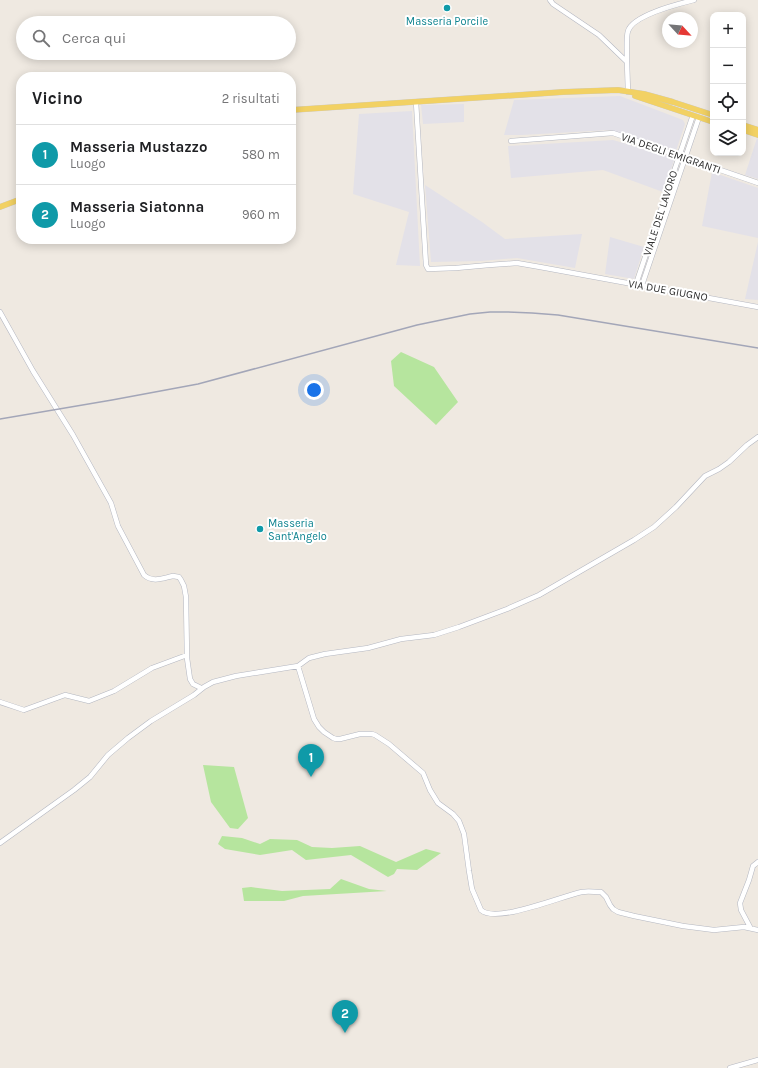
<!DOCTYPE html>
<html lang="it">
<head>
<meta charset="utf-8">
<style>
  body { margin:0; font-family:Karla,sans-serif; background:#f2f2f2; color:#202124 }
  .controls { position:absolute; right:12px; top:12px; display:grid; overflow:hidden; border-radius:8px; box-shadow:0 2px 10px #0003 }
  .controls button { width:36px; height:36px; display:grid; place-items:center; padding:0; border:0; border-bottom:1px solid #e0e0e0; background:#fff; color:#202124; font:20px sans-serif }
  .compass { position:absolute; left:662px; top:12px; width:36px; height:36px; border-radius:50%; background:#fff; box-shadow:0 2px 10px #0003; rotate:116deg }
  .you { position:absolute; left:314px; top:390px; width:14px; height:14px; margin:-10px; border:3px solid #fff; border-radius:50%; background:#1a73e8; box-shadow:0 0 0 6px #1a73e833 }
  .badge { display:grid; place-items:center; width:26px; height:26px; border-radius:50%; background:#111827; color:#fff; font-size:13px; font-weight:700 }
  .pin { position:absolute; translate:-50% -33px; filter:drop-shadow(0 1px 2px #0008) }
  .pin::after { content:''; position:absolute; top:21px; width:14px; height:12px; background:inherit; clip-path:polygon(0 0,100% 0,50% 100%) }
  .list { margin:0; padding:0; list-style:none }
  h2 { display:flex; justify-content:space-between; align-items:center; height:52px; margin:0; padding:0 16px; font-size:17px }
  h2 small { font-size:13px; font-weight:400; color:#757577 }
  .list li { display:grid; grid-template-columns:26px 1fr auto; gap:12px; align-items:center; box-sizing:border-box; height:60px; padding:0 16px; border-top:1px solid #e0e0e0 }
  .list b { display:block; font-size:15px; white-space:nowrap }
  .list p { margin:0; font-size:13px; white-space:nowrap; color:#757577 }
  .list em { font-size:13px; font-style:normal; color:#757577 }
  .icon { flex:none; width:22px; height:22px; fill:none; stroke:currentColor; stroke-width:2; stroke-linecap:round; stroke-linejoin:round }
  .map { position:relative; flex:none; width:758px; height:1068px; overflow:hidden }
  .search { position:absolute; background:#fff; box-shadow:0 2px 10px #0003; left:16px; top:16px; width:280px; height:44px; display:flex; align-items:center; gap:10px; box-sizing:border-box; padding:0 14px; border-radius:22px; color:#757577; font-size:15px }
  .panel { position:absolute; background:#fff; box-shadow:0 2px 10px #0003; left:16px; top:72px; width:280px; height:172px; border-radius:16px }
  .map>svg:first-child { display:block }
</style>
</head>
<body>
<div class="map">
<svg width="758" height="1068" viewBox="0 0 758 1068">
  <rect width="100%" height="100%" fill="#efe9e1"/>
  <!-- industrial -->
  <path fill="#e3e1e8" d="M620,96L683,120L685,124L676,151L610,130L522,135H504L514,100Z
    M464,104V122L423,124L421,105Z
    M412,111L420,266L396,265L409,212L353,194L359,114Z
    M757,138L758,139V179L745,175Z
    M613,140L675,158L663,192L603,170L511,178L508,146Z
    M712,172L758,188V238L702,226Z
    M425,185L482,222L505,239L582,234L575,268L517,258L481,261L431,262Z
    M610,237L644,247L634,279L605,274Z
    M758,242V300L745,299Z"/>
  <!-- green -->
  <path fill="#b6e59e" d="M401,352L434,367L458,402L436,425L394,386L391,361Z
    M203,765L234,767L248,818L238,829L230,828L211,802Z
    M222,836L242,838L260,844L270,839L297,840L312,847L332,848L360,846L396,862L426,849L441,853L417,870L397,869L394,874L388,877L351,855L306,860L292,850L260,855L225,849L218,844Z
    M341,879L369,889L387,891L303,896L284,901H244L242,888L251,887L282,891L330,889Z"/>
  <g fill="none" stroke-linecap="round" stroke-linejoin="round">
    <defs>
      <path id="minor" d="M550,0L553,4L599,35L627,62L628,92
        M627,62C627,55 626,37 628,31C633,15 678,4 694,0
        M416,102L426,265L428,269L456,268L489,265L517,263L540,267L758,307
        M511,141L613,133L758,183
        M636,284L692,118
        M642,285L698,120
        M0,312L33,371L73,435L111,503L118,526L144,575C153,583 163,578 173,576L179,577L181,580L184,586L186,597L187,658L190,679L193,684L201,688
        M298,666L314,719L319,727L324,732L333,738L336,739H340L360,734H372L375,735L389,744L423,773L430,790L438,803L453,814L459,821L464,834L469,871L472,889L481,910C496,924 562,896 582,892C588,891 594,892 601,892L606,897L610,905L613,909L618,912L634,916L683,926L714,930L744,927L758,930
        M0,702L24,710L65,695L89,701L114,691L152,668L187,655
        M0,843L74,790L90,777L108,755L128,738L151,721L194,695L204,687L213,682L236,676L298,666L309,658L325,654L368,648L401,639L434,635L459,627L507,609L539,595L634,540L654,527L676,507L705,476L719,469L729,462L747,445L758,437
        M750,927L741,910L740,903L749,880L753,866L758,862
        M730,1068L758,1060"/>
      <path id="major" d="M635,96L713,122
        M291,110L563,92L618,90L644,94L673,102L713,115
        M743,125L758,130
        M743,130L758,135
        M0,207L21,199"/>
    </defs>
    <!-- minor casing -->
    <use href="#minor" stroke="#b4b7c1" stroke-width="5.5"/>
    <!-- major casing -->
    <use href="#major" stroke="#c9c9c9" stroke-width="6"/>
    <!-- minor -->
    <use href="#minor" stroke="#fff" stroke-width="4.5"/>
    <!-- major -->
    <use href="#major" stroke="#f2d163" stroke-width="5.5"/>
    <!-- rail -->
    <path stroke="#a3a6b8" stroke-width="1.5" d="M0,419L112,400L198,384L417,325L470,314L490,312H508L532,313L558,315L758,348"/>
  </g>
  <!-- markers -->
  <g fill="#0f9aa8" stroke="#fff" stroke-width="1.5">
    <circle cx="447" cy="8" r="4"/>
    <circle cx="260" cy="529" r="4"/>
  </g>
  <g text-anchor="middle" stroke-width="4" stroke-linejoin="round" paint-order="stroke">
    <!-- culture labels -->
    <g font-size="11" fill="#0d838f" stroke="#fff">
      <text x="447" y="25">Masseria Porcile</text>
      <text x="268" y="527" text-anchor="start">Masseria<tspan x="268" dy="13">Sant'Angelo</tspan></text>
    </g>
    <!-- street labels -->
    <g font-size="11" fill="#2e2e2e" stroke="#fff">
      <text transform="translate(671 153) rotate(19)" y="4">VIA DEGLI EMIGRANTI</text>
      <text transform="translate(660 213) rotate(-72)" y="4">VIALE DEL LAVORO</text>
      <text transform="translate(668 290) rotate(10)" y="4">VIA DUE GIUGNO</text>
    </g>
  </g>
</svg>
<div class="controls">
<button>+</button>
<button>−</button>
<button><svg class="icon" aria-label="locate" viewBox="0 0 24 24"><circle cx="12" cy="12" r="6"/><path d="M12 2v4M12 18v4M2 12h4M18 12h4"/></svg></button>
<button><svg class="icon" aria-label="layers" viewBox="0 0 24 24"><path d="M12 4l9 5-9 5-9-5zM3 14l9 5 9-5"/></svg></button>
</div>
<svg class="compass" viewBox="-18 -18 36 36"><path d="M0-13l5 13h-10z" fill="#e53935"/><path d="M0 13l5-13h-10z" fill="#757577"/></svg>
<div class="you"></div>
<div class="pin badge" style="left:311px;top:777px;background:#0f9aa8">1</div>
<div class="pin badge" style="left:345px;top:1033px;background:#0f9aa8">2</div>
<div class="search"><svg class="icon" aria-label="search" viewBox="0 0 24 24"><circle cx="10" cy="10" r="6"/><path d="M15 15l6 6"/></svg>Cerca qui</div>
<section class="panel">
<h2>Vicino<small>2 risultati</small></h2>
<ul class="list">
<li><span class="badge" style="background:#0f9aa8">1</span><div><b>Masseria Mustazzo</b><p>Luogo</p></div><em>580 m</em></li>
<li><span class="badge" style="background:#0f9aa8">2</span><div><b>Masseria Siatonna</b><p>Luogo</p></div><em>960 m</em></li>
</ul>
</section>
</div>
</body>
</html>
